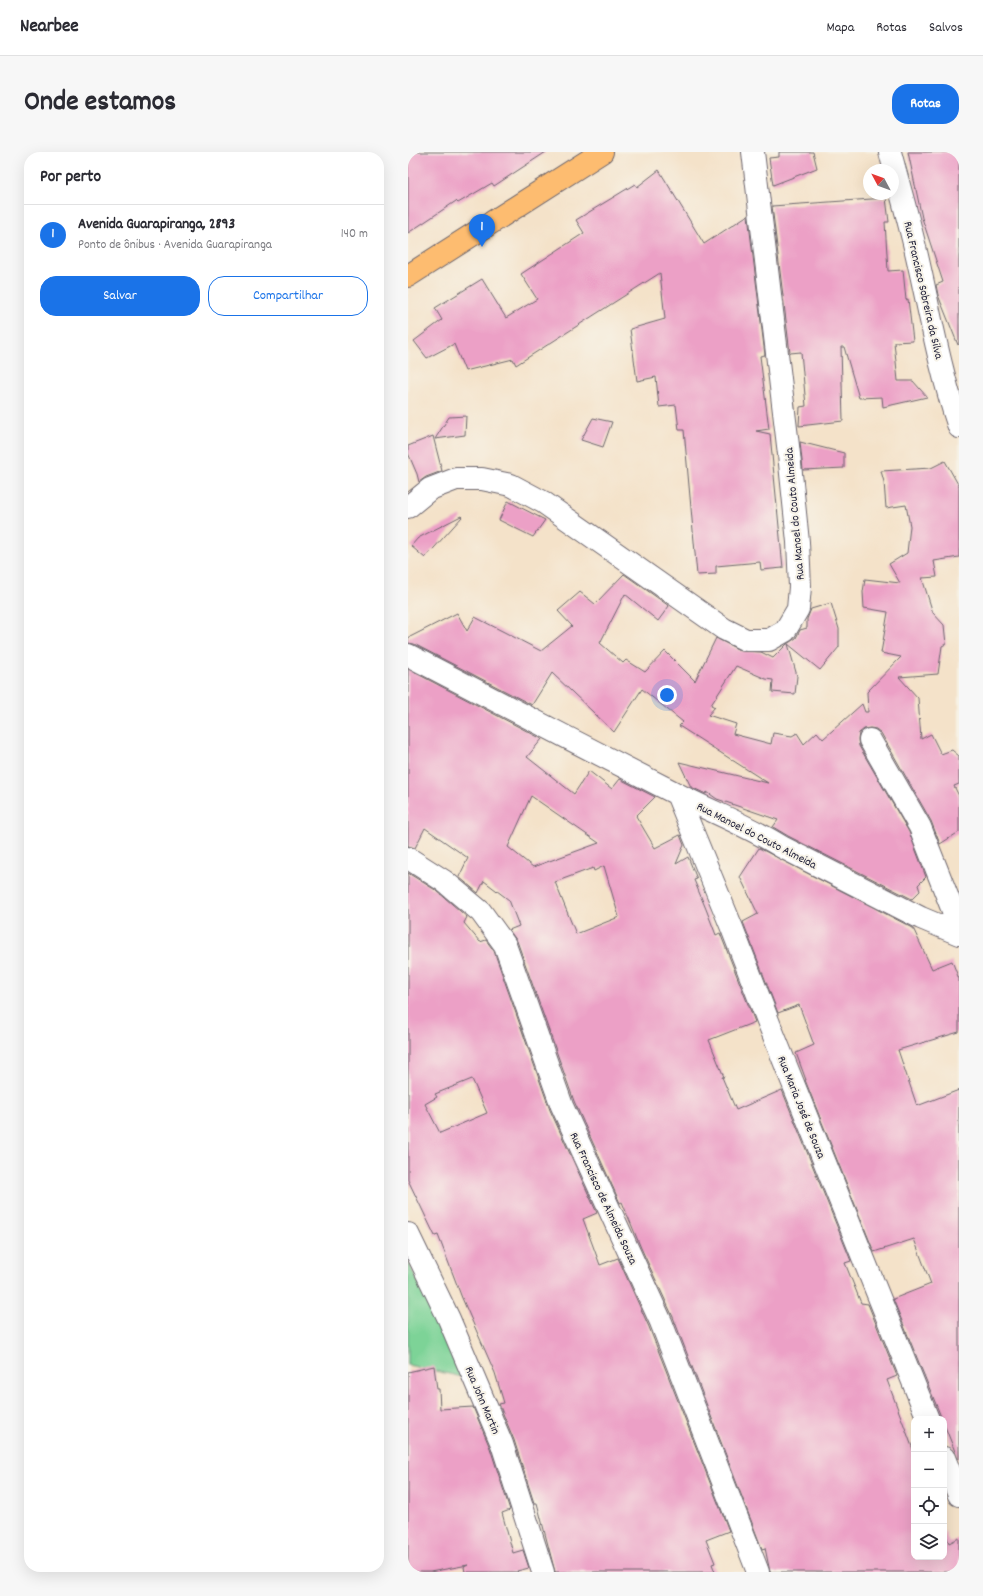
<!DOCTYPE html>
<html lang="pt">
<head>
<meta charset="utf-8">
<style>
  body { margin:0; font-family:Dekko,sans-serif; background:#f7f7f7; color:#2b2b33 }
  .controls { position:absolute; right:12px; bottom:12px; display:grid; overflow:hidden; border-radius:8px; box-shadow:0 4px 16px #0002 }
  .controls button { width:36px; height:36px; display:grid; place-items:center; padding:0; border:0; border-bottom:1px solid #e1e1e2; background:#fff; color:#2b2b33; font:20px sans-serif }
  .compass { position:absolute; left:455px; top:12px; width:36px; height:36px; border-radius:50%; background:#fff; box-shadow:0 4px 16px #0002; rotate:311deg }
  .you { position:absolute; left:259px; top:543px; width:14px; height:14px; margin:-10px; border:3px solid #fff; border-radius:50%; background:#1a73e8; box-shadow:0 0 0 6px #1a73e833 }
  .badge { display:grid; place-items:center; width:26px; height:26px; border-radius:50%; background:#1a73e8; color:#fff; font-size:13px; font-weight:700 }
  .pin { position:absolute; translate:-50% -33px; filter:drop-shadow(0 1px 2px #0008) }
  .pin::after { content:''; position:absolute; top:21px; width:14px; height:12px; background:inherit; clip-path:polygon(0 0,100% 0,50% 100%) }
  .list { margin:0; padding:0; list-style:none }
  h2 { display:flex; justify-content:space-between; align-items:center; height:52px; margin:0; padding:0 16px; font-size:17px }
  h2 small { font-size:13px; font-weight:400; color:#7c7c81 }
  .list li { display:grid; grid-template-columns:26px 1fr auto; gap:12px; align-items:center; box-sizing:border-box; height:60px; padding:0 16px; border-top:1px solid #e1e1e2 }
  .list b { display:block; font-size:15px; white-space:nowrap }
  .list p { margin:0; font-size:13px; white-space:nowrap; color:#7c7c81 }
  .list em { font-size:13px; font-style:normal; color:#7c7c81 }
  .actions { display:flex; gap:8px; padding:12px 16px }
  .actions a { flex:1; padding:9px 0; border:1px solid #1a73e8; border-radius:16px; text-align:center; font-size:14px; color:#1a73e8 }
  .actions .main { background:#1a73e8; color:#fff }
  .icon { flex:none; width:22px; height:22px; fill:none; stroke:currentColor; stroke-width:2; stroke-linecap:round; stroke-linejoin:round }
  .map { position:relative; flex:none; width:551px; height:1420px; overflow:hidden; border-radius:16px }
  header { display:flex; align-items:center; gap:24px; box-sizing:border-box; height:56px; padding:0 20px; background:#fff; border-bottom:1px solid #e1e1e2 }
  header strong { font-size:19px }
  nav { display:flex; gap:22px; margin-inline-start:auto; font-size:14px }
  .intro { display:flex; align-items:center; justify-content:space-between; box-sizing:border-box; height:96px; padding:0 24px }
  h1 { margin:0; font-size:28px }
  .button { padding:10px 18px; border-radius:16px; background:#1a73e8; color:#fff; font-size:14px; font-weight:700 }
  main { display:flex; gap:24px; padding:0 24px }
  aside { flex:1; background:#fff; border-radius:16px; box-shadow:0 4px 16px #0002 }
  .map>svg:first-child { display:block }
</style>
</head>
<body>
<header>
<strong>Nearbee</strong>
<nav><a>Mapa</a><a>Rotas</a><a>Salvos</a></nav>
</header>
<div class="intro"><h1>Onde estamos</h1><a class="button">Rotas</a></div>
<main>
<aside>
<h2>Por perto<small></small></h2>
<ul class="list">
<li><span class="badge">1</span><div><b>Avenida Guarapiranga, 2893</b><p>Ponto de ônibus · Avenida Guarapiranga</p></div><em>140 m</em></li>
</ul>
<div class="actions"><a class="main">Salvar</a><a>Compartilhar</a></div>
</aside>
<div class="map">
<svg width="551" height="1420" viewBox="0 0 551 1420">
  <rect width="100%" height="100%" fill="#f7f3e8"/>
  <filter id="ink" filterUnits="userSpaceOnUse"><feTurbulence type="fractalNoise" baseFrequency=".025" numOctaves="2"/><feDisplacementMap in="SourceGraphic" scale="8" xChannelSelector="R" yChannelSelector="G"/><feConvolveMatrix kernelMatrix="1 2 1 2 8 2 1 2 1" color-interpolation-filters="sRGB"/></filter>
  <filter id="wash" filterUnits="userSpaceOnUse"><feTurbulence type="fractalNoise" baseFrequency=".012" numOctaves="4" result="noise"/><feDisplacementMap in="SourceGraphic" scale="16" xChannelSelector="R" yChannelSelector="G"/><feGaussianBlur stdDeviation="0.9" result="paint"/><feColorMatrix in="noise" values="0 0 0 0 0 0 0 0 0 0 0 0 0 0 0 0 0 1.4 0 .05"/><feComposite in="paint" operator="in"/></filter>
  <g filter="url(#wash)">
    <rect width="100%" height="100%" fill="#f4e2c9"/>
    <!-- green -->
    <path fill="#7dd397" stroke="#507a69" d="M0,1110L59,1226L0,1213Z"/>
    <g id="blocks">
      <!-- building -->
      <path fill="#eca0c6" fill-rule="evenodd" d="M0,0H138L86,34L84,31L50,51L48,49L0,81Z
        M371,0H405L409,16L365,33L361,6L371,5Z
        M500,0H551V192L550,193L530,143L528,133L535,130L514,66Z
        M251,18L296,92L340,63L357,203L352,204L361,277L348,279L362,282L375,416L353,418L352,410L308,414V422L289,423L276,278H271L268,253L251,255L248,225L229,229L222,177L257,167L252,121L108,213L105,207L57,219L46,192L19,206L6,189L34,168L27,156L74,127L98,166L129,147L113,122L176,81L168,68L227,32L229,35Z
        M478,46L481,70H477L480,119L495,118L498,148L500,147L505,189L486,190L490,229H505L519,245L475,255L474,245L451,246L436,195H433L435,269L391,274L392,255L398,254L393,200L382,201L364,54Z
        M58,264L57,283L27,287L41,265Z
        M185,266L204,270L195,295L173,288Z
        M25,284L34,319L18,325L11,330L9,322L0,301V294Z
        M392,290L436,301V316L395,318Z
        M537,309L551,334V405L526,409L529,425L514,426L525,461L536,473L538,492L534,494L530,522L491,525L510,546L513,587L523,582L533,602L544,598L551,604V632L546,634L551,644V680L532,692L523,669L473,581L468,577L462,576L456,577L451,581L450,588L451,594L501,680L518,725L510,733L512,739L504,747L380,684L365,675L370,668L309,647L299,640L298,642L283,635L271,610L360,631L271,574L275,570L234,537L206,580L144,521L124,553L6,492L0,491V486L49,461L59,479L67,465L133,499L164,474L150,459L172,440L187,452L216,422L261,454L250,469L217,442L192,491L215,511L218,508L237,520L257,499L287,529L308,486L333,499L353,500L365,506L379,492L388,486L392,478L399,476V467L403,457L423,451L431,477V495L412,518L380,492L389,524L387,542L364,540L365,528L358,527L328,514L303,553L307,555L300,563L328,572L325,582L363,592L365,581L384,584L389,581L396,592L409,580L415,587L454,552L457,560H460L459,540L493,505L473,501L480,460L456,456L455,440L457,427L492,431L481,412L499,401L502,374L498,353L478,356L476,330L473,319L523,316Z
        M100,349L137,368L125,385L91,368Z
        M53,364L54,365L17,406L3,394L10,386Z
        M0,517L134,587L119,605L166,642L181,619L204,637L212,627L247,645L228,664L247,696L272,683L276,693L268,712L280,705L289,727L286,728L298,757L308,783L312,781L347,870L301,888L316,925H314L328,958L374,938L443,1109L437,1111L453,1151L460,1152L489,1224L479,1228L506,1300V1405H536V1378L541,1391L551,1386V1420H362L357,1396L354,1397L265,1165L233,1096L214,1050L212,1051L166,949L109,789L101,778L111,774L101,748L76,729L70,741L51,725L60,706L17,676L7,696L0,694ZM123,644L191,691L125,715L100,695ZM196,714L211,765L168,782L147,730L185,716L186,719Z
        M351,696L505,776L524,817L544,809L551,827V880L490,898L509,954L551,938V1307H550L536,1272V1267H534L485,1147L523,1132L506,1087L466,1100L397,928H398L388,901L406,893L391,853L370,861L335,770L350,762L332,725Z
        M0,721L29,739L59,765L56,771L72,790L78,788L86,799L142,958L189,1061L175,1067L192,1113L210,1106L241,1175L321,1379L298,1388L307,1411L304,1412L307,1420H147L129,1351H126L106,1288L91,1252L96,1251L87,1221L54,1146L30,1083L27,1084L0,1028ZM64,927L79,961L32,981L17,952L29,945L27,942Z
        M26,1214L29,1237H31L32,1257L65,1255L82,1296L102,1358L94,1361L105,1401L115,1398L121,1416L109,1419L110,1420H57L56,1415L60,1413L22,1420H0V1220Z"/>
    </g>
  </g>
  <g filter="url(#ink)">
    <use href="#blocks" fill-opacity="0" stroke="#6c656d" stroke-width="1"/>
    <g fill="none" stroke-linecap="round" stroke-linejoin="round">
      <defs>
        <path id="minor" d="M482,0C491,34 501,69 509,104C522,161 532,219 551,275
          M0,355L22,337L48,327H74L103,333L135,350L316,477L338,488H361L377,479L390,457L392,435L390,390L381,302L345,0
          M0,503C90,550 179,596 269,642C304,660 341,674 374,695L513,766L551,782
          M462,588L512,675L551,774
          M269,642L324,776L362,874L520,1267
          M0,706L36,729L73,760L97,793L154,954L253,1170L350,1420
          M0,1082L41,1167L94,1292L135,1420
          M536,1306L551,1343"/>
        <path id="major" d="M0,124L194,0"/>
      </defs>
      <!-- minor casing -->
      <use href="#minor" stroke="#6c656d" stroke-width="24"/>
      <!-- major casing -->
      <use href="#major" stroke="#6c656d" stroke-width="24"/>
      <!-- minor -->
      <use href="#minor" stroke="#fff" stroke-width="22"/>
      <!-- major -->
      <use href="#major" stroke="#fdbc70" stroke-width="22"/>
    </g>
  </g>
  <g text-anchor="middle" stroke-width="4" stroke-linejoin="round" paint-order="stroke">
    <!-- street labels -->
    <g font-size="12" fill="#22223b" stroke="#f7f3e8">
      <text transform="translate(516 138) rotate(77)" y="4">Rua Francisco Sobreira da Silva</text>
      <text transform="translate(386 362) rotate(-95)" y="4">Rua Manoel do Couto Almeida</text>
      <text transform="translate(349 683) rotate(27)" y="4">Rua Manoel do Couto Almeida</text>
      <text transform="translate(394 955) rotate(68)" y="4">Rua Maria José de Souza</text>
      <text transform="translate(196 1046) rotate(65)" y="4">Rua Francisco de Almeida Souza</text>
      <text transform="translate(75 1248) rotate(67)" y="4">Rua John Martin</text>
    </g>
  </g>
</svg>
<div class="controls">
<button>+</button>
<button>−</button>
<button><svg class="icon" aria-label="locate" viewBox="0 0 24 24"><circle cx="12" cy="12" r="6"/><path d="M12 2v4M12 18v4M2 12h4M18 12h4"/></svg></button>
<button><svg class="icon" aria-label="layers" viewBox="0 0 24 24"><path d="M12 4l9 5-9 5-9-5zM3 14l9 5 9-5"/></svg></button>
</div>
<svg class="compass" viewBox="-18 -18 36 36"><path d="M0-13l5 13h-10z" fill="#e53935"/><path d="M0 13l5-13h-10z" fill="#7c7c81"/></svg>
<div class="you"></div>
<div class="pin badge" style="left:74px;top:95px">1</div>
</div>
</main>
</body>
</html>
